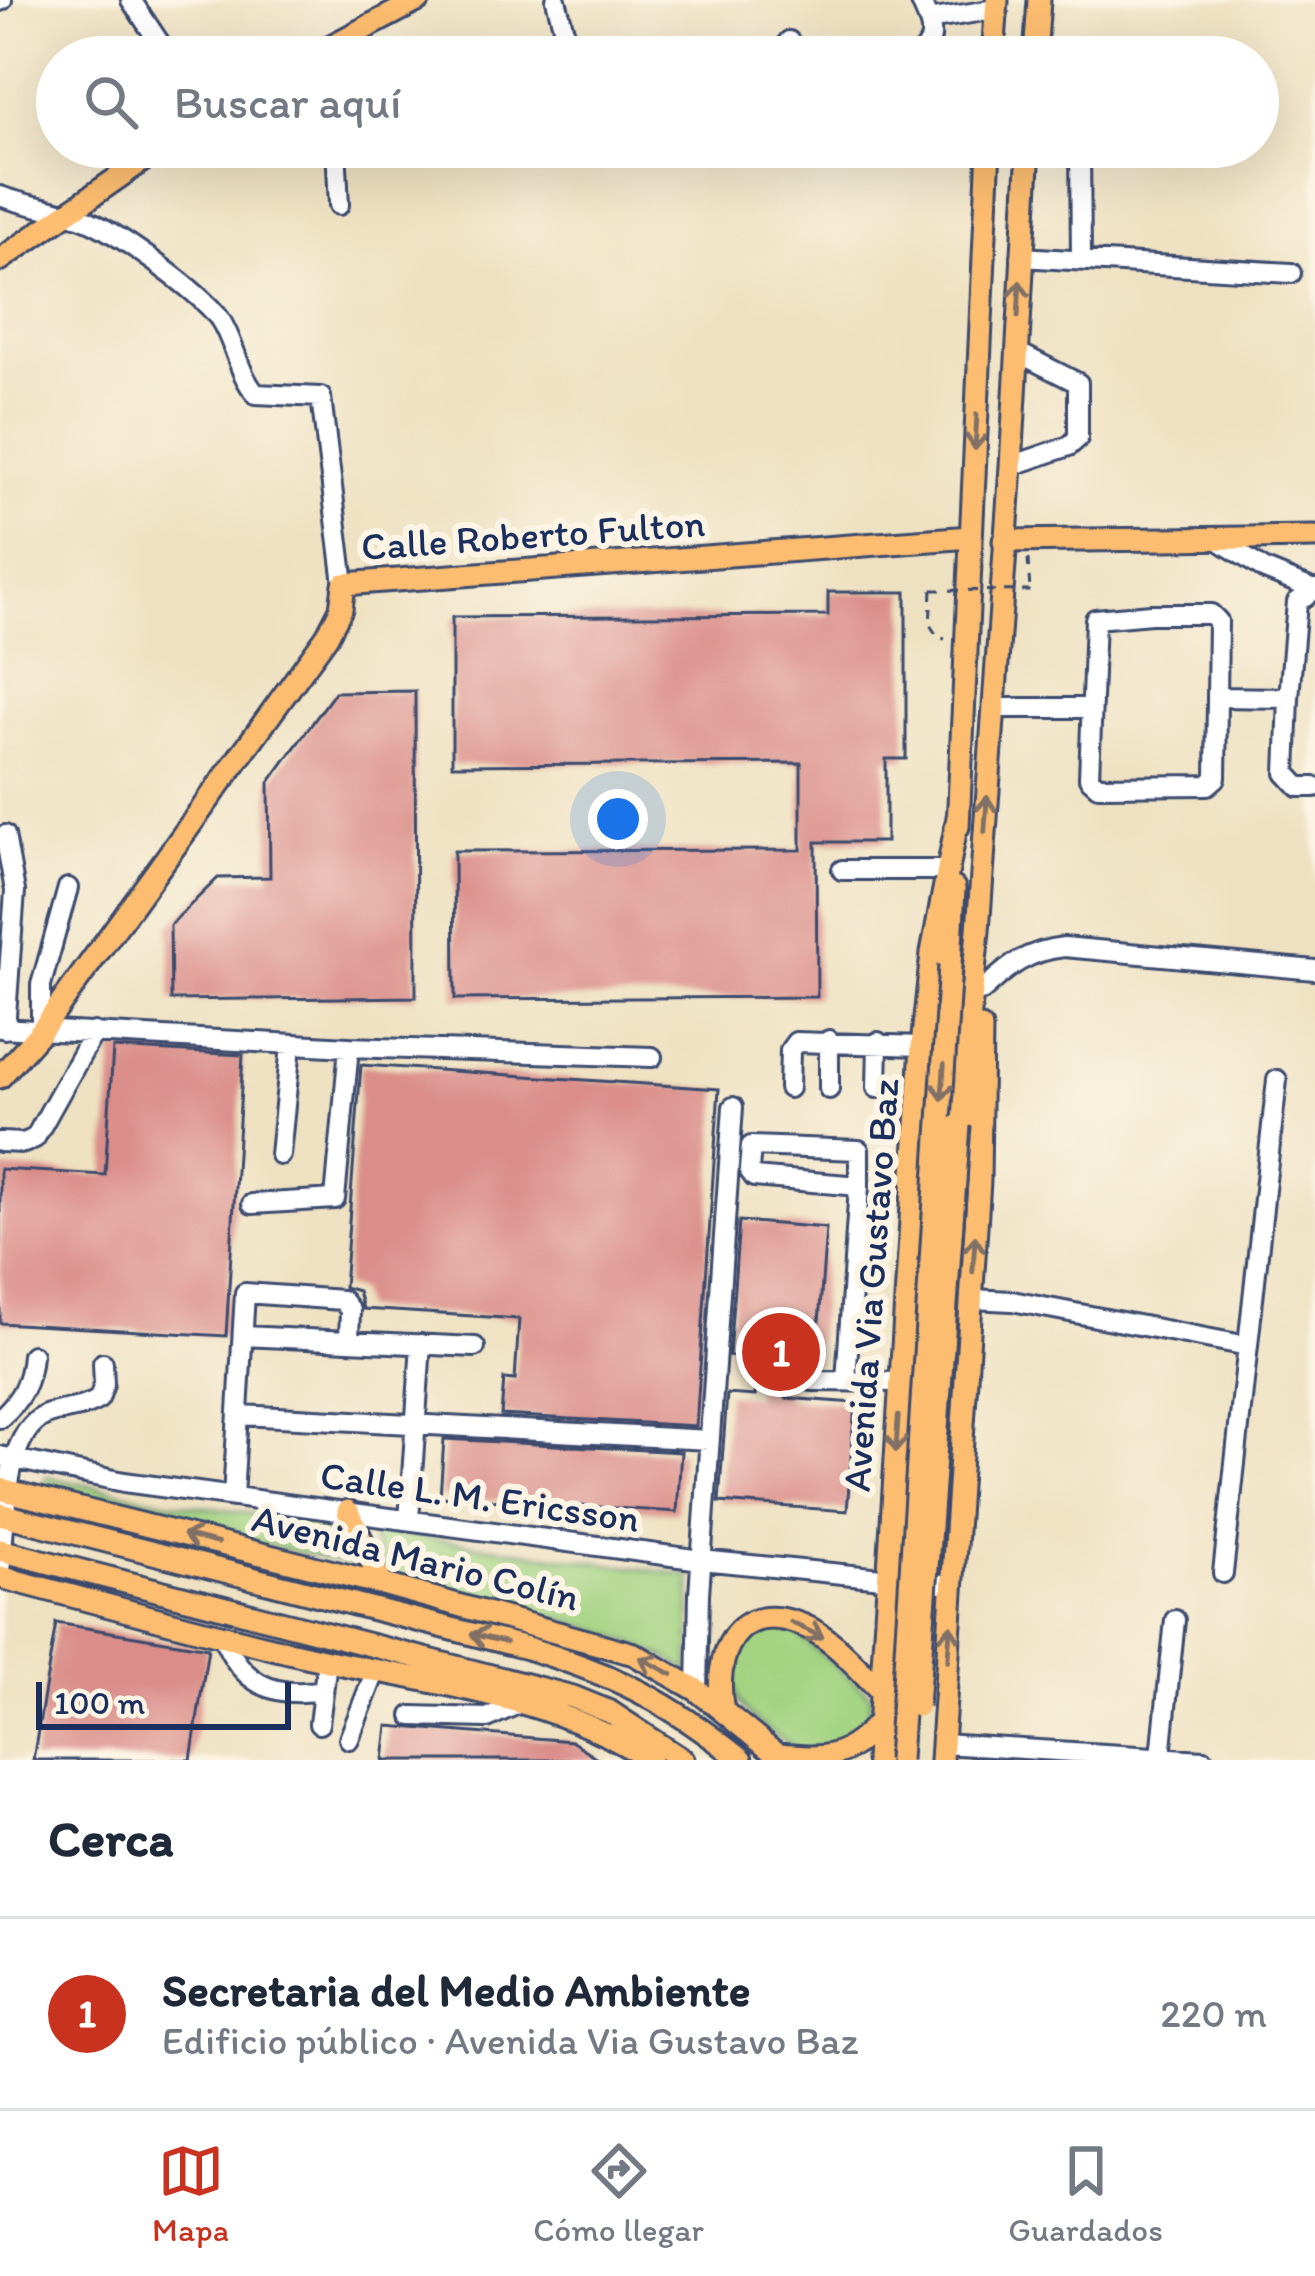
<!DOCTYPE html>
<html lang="es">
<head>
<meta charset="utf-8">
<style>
  body { margin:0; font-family:Itim,sans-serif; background:#f2f2f3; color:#1f2937 }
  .scale { position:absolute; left:36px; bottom:30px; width:255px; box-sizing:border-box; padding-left:12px; border:6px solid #1b2f5e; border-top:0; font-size:33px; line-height:42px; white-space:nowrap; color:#1b2f5e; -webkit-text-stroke:9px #fcf5e5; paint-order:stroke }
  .you { position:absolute; left:618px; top:819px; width:42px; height:42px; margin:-30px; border:9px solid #fff; border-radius:50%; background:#1a73e8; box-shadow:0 0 0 18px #1a73e833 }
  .badge { display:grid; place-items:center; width:78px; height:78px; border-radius:50%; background:#c8321e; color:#fff; font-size:39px; font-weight:700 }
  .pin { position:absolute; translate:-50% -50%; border:6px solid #fff; box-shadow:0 3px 12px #0006 }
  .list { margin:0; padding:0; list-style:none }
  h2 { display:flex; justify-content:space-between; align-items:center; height:156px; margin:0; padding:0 48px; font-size:51px }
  h2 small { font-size:39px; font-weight:400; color:#747a83 }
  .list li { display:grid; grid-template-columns:78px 1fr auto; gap:36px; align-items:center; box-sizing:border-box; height:192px; padding:0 48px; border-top:3px solid #e0e1e3 }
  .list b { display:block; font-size:45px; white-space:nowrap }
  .list p { margin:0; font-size:39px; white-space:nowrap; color:#747a83 }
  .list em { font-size:39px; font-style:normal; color:#747a83 }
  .icon { flex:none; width:66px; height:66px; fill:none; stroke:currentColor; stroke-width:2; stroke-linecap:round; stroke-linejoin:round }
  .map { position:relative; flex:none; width:1315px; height:1760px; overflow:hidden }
  .search { position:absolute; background:#fff; box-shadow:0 12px 48px #0002; left:36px; right:36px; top:36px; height:132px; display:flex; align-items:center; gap:30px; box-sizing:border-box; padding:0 42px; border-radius:66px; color:#747a83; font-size:45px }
  .sheet { height:348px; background:#fff }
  nav { display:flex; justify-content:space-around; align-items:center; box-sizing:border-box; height:168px; border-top:3px solid #e0e1e3; background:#fff; font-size:33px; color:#747a83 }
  nav a { display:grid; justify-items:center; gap:6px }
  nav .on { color:#c8321e }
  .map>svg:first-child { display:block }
</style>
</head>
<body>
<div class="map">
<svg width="1315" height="1760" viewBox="0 0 1315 1760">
  <rect width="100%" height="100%" fill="#fcf5e5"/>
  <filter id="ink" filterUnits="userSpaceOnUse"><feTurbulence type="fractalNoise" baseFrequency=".00833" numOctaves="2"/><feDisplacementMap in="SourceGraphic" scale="24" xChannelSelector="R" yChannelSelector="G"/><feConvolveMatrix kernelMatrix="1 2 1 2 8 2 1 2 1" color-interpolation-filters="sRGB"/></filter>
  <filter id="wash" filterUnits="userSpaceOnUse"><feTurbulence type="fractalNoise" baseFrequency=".004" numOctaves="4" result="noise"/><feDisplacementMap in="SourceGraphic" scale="48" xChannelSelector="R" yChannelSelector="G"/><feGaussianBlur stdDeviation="2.7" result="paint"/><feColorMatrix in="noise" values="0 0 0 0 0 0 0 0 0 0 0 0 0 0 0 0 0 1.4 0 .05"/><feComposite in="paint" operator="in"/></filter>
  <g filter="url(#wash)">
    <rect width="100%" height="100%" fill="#eee1c1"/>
    <!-- green -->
    <path fill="#a3d381" stroke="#5f8170" stroke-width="3" d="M46,1477L163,1501L342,1527L361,1569L73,1496L43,1487Z
      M368,1529L691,1576L690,1671C599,1618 498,1607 399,1575L380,1558Z
      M774,1630L795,1632L871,1695L868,1728L863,1737L799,1751C782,1739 759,1727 746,1711C723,1682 736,1635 774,1630Z"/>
    <g id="blocks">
      <!-- building -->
      <path fill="#da8d89" d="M828,592H906V759H886V842H816L817,997L455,999L454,851L801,850V763L452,765V617L828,615Z
        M415,691L416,997L171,1000L170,925L218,878L270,877L269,783L335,692Z
        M113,1048L243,1055L226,1336L0,1323V1169L105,1175Z
        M361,1065L719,1089L696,1426L501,1415L504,1379L515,1380L519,1319L363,1309L358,1291L344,1287Z
        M739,1221L826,1228L816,1363L789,1361L786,1398L855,1403L847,1511L719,1502L727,1394L755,1396L758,1358L729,1356Z
        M444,1439L681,1452L677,1512L440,1497Z
        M56,1623L208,1648L191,1760H33Z
        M388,1726L571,1741L600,1760H384Z"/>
    </g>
  </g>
  <g filter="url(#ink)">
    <use href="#blocks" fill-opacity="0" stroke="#3b4a6d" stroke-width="3"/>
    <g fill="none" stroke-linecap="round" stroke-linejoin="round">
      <defs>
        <path id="minor" d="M131,0L169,57
          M556,0L571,57
          M0,1L2,0
          M928,20L996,9
          M789,41L799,57
          M916,57C941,41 930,23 920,0
          M110,147L130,169
          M336,147L339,205
          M1080,147L1081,258
          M0,196C27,206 55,209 82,218C113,229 199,291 219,318C235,341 237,372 256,394L321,397L344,584
          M1021,257L1291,273
          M1011,466L1069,446L1078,438V383L1017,352
          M1217,539L1265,570L1312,589
          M1151,614H1211L1218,621L1216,778L1208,785L1098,786L1089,778L1095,619Z
          M1217,697L1289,698L1286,773L1299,787H1315
          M1289,698L1297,602L1315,589
          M994,708H1090
          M842,870H946
          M982,991C1009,966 1027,951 1064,947L1315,970
          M0,1028L349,1047L335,1199L252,1204
          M5,1029L15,891L5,835
          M41,1031V985L68,888
          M349,1047L652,1057
          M789,1088L790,1050L796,1042L922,1046
          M877,1088L878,1042
          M829,1089V1040
          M0,1142L24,1143L35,1138L94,1032
          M751,1146L859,1150V1186L754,1177L749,1170Z
          M280,1155L291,1045
          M972,1299L1012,1301L1248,1346
          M243,1336L475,1347
          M812,1381L901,1382
          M846,1381L859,1186
          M239,1415L709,1440
          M0,1418C21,1400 30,1382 32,1355
          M0,1456L124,1482L701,1560L953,1585
          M233,1497L245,1293L342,1300L350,1310L349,1339
          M409,1520L421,1344
          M0,1570C6,1528 2,1434 46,1415C64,1408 82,1410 99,1399L104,1384L103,1363
          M1223,1573L1277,1080
          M222,1634C240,1682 271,1699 323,1690
          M697,1690L699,1594L733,1107
          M412,1716L487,1718L520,1703
          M319,1724L327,1661
          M349,1739L376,1670
          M942,1744L1204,1760
          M1161,1756L1175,1620"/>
        <path id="major" d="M310,57L419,0
          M993,57L997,0
          M1035,57L1039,0
          M0,260L162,147
          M1004,541L1315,537
          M958,827L989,147
          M950,965L954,888
          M0,1077L41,1031L327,636L341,609L344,584L971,537
          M959,1125L978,931L1011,466L1029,147
          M0,1489L382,1584L634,1654L697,1690L783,1760
          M348,1511L382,1584
          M0,1514L527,1648C616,1675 668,1701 741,1760
          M0,1550L573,1697L610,1712L683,1760
          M0,1577C109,1605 218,1637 328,1661C436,1684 557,1697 650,1760
          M723,1711C712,1656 736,1598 802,1625C833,1637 858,1669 882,1692
          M777,1755C825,1759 846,1760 879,1722
          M877,1760L922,1046L932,953L958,817
          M941,1760L979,1181L981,1028"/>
      </defs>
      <!-- minor casing -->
      <use href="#minor" stroke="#3b4a6d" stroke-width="24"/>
      <!-- major casing -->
      <use href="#major" stroke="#3b4a6d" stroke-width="27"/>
      <!-- path -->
      <path stroke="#3b4a6d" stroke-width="3" stroke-dasharray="9 9" stroke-linecap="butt" d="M1028,559L1030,591
        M932,590L930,625L938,637L945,639"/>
      <!-- minor -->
      <use href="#minor" stroke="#fff" stroke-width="18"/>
      <!-- major -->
      <use href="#major" stroke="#fcbd6f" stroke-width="21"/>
      <defs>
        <path id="major-bridge" d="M917,1706L959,1125
          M899,1760L950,965"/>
      </defs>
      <!-- major-bridge casing -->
      <use href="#major-bridge" stroke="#3b4a6d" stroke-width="27" stroke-linecap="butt"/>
      <!-- path-bridge -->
      <path stroke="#3b4a6d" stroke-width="3" stroke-dasharray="9 9" stroke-linecap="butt" d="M932,590L1030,591"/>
      <!-- major-bridge -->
      <use href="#major-bridge" stroke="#fcbd6f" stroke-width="21"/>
    </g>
    <!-- one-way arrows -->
    <defs><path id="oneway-shaft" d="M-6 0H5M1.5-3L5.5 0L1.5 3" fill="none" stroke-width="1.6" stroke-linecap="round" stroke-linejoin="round" transform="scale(3)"/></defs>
    <g stroke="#806f66">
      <use href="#oneway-shaft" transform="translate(1019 299) rotate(-87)"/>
      <use href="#oneway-shaft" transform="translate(976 432) rotate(93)"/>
      <use href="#oneway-shaft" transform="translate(986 814) rotate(-86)"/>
      <use href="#oneway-shaft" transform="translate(943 1082) rotate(94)"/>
      <use href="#oneway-shaft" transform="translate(974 1254) rotate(-86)"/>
      <use href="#oneway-shaft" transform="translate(897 1434) rotate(94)"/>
      <use href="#oneway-shaft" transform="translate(200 1539) rotate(-166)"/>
      <use href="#oneway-shaft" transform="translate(807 1630) rotate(25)"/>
      <use href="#oneway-shaft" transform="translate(488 1638) rotate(-166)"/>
      <use href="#oneway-shaft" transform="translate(949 1643) rotate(-86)"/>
      <use href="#oneway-shaft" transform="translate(656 1666) rotate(-152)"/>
    </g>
  </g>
  <g text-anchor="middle" stroke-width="12" stroke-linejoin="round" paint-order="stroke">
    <!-- street labels -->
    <g font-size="39" fill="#1b2f5e" stroke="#fcf5e5">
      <text transform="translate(533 534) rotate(-4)" y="14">Calle Roberto Fulton</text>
      <text transform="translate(870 1285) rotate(-86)" y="14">Avenida Via Gustavo Baz</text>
      <text transform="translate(480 1496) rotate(8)" y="14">Calle L. M. Ericsson</text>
      <text transform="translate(416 1557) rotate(14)" y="14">Avenida Mario Colín</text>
    </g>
  </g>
</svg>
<div class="scale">100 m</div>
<div class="you"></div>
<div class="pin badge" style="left:781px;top:1352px">1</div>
<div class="search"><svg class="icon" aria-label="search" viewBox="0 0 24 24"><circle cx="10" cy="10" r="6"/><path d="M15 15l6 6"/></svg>Buscar aquí</div>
</div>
<section class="sheet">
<h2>Cerca<small></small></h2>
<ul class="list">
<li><span class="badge">1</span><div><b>Secretaria del Medio Ambiente</b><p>Edificio público · Avenida Via Gustavo Baz</p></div><em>220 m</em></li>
</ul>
</section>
<nav>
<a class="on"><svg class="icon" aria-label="map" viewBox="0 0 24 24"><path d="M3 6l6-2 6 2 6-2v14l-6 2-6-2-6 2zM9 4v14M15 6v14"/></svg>Mapa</a>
<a><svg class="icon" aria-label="directions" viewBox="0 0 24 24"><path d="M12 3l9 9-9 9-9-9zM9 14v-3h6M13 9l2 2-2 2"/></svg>Cómo llegar</a>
<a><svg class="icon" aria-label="saved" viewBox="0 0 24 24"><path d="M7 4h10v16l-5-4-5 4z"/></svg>Guardados</a>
</nav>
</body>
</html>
